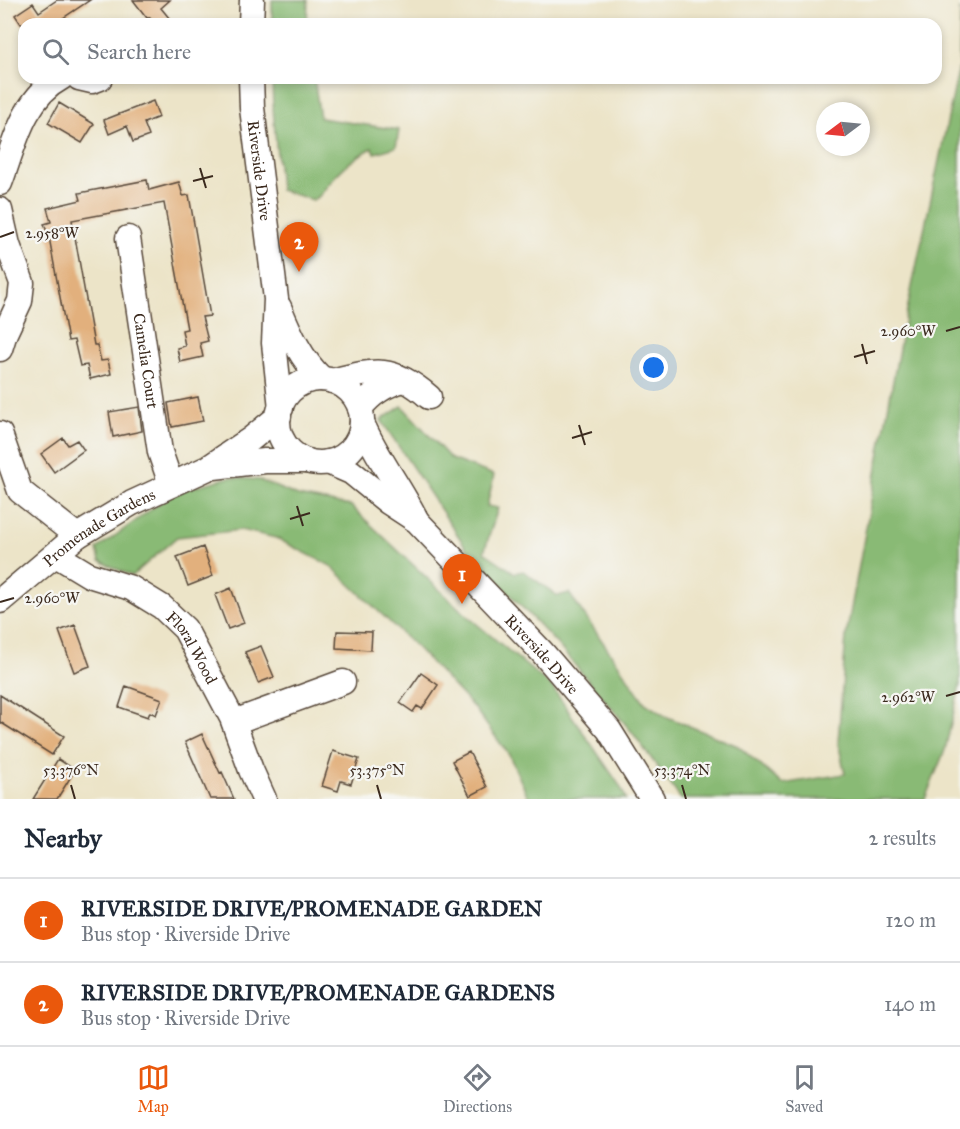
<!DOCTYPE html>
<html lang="en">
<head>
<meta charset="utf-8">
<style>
  body { margin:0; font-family:"IM FELL Great Primer",serif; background:#f2f2f3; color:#1f2937 }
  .compass { position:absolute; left:816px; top:102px; width:54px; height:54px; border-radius:50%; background:#fff; box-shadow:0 3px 9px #0003; rotate:254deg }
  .you { position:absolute; left:654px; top:368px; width:21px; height:21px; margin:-15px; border:4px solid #fff; border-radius:50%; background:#1a73e8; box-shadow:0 0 0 9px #1a73e833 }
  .badge { display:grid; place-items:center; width:39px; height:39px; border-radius:50%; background:#ea580c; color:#fff; font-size:20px; font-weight:700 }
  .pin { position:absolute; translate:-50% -50px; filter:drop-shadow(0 2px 3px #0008) }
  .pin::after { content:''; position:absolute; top:32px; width:21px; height:18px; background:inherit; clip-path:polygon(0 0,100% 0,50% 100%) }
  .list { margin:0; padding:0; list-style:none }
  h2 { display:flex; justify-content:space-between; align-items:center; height:78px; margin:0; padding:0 24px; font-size:26px }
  h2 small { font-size:20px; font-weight:400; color:#747a83 }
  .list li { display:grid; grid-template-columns:39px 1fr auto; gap:18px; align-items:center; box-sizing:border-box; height:84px; padding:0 24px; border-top:2px solid #e0e1e3 }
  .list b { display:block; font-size:22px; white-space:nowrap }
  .list p { margin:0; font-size:20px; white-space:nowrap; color:#747a83 }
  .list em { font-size:20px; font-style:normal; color:#747a83 }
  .icon { flex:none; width:33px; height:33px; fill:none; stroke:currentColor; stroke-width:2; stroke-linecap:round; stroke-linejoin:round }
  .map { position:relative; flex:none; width:960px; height:799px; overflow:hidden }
  .search { position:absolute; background:#fff; box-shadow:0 3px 9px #0003; left:18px; right:18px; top:18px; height:66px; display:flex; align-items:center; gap:15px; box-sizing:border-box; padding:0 21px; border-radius:18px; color:#747a83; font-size:22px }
  .sheet { height:246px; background:#fff }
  nav { display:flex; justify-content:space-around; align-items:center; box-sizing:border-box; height:84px; border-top:2px solid #e0e1e3; background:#fff; font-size:16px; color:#747a83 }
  nav a { display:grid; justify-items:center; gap:3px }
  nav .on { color:#ea580c }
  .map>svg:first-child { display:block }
</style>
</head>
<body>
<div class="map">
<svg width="960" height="799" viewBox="0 0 960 799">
  <rect width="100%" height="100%" fill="#f6f6f2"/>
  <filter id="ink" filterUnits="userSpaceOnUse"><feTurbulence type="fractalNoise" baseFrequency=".0167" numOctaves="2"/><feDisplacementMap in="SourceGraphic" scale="12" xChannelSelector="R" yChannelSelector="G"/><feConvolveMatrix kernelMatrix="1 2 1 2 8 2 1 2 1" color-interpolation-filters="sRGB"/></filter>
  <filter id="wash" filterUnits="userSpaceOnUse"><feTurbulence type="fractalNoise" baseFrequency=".008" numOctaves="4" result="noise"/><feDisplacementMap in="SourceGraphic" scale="24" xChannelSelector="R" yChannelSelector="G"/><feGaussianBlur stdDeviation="1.35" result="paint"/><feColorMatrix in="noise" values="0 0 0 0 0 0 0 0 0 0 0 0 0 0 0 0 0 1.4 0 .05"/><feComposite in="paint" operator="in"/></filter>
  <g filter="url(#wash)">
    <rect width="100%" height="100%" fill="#ece4c8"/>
    <!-- forest -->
    <path fill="#89ba74" stroke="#627249" stroke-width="1.5" d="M272,0H308L307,24H272Z
      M960,9V685L945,750L925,799H681L632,732L557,644L467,549L381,420L402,406L451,459L494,475L487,506L498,508L484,552L515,573L523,571L558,596L569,593L645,703L665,716L738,746L782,784L845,774L838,742L846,636L901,338L959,67Z
      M272,78H314L320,118L399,130L396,147L375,153L372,148C355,157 338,171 327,186C322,193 321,196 313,200L280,190L273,109Z
      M230,477L259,480L298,496L351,506L466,615L552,687L620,786L626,799H529L509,755L475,709L416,647L331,566L276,538L241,530L177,537L132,576L100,561L97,549L175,492Z"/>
    <g id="blocks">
      <!-- building -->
      <path fill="#e2b07d" d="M57,0H90L54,24H21L15,15L33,3L39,12Z
        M133,0H170L161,8L174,24H155L149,17L147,18Z
        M153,101L159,117L144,123L149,136L133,142L127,126L109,134L104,120Z
        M59,103L94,124L82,143L48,123Z
        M147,180L149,190L179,182L183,196L189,195L210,316L202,317L208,341L200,343L203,357L180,362L177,348L185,346L182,330L187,329L164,203L121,211L72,220L94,345H97L101,361L108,360L111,374L90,379L87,365L80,366L74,340L68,341L49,237L44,224L51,222L47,208L81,200L79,193Z
        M198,397L203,421L172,427L168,403Z
        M139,407L142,431L113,437L109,412Z
        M63,438L68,445L77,440L84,450L54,472L41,454Z
        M203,547L213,576L188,586L177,557Z
        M231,588L244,623L228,629L215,595Z
        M75,625L90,666L74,672L59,631Z
        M337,631L372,632L371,650L336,648Z
        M261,646L274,677L258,683L245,652Z
        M421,673L438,685L422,709L417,706L413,712L400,703Z
        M126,686L162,699L156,715L150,712L148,717L119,707Z
        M0,695L64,736L52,755L0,722Z
        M202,734L220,773L222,772L234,799H210L185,742Z
        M333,751L359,759L351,784L341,781L338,791L322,786Z
        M469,752L487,787L470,796L452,761Z
        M58,759L75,770L57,799H33Z"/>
    </g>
  </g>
  <g filter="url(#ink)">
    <use href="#blocks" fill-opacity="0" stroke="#564638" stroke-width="1.5"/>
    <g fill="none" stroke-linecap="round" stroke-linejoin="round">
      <defs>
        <g id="minor">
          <path d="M251,24L252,0"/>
          <path d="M79,78L92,81L100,78"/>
          <path id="s1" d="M251,78L252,108L276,299L274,343L281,408"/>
          <path d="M0,183C14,146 23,98 61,78"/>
          <path d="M0,210L8,245L22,283L20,301L5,333L0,349"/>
          <path id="s2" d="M128,238L160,452L171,484"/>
          <path d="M279,307C290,334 301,359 322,379"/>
          <circle cx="320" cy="421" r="42"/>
          <path d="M332,381C375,370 392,365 429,397"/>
          <path d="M360,408C372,393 385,385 404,380"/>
          <path d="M362,423C377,458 399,485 416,519"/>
          <path d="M0,434L20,491L77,536"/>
          <path id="s3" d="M328,462L351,472L388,502L417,521L542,652L609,730L652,799"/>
          <path d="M214,467L265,461H308"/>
          <path id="s4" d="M56,555L89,575L131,588L162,607L185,629L232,718L251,770L264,799"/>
          <path id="s5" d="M0,601L77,536L132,503L208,468L251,439L279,416"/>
          <path d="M234,722L343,682"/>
        </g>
      </defs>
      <!-- minor casing -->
      <use href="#minor" stroke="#564638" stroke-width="27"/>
      <!-- minor -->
      <use href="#minor" stroke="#fff" stroke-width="24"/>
    </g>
  </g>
  <!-- ticks -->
  <path fill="none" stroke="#3b2a1e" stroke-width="2" d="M200,168L206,188M193,181L213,176M0,237L14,232M946,331L960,327M862,344L867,364M854,357L875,351M579,425L585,445M572,438L592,432M297,506L303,526M290,519L310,513M0,602L14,598M946,696L960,692M71,785L75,799M377,785L381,799M682,785L686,799"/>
  <g text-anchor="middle" stroke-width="4.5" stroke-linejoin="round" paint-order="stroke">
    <!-- street labels -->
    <g font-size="16" fill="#3b2a1e" stroke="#f6f6f2">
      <text dy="6" stroke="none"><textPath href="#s1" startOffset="93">Riverside Drive</textPath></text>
      <text dy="6" stroke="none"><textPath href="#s2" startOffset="124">Camelia Court</textPath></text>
      <text dy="6" stroke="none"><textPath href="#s5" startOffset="124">Promenade Gardens</textPath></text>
      <text dy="6" stroke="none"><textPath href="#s4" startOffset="170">Floral Wood</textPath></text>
      <text dy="6" stroke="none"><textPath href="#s3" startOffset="290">Riverside Drive</textPath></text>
    </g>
  </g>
  <g font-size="15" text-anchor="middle" fill="#3b2a1e" stroke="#f6f6f2" stroke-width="4.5" stroke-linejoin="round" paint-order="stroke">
    <text x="52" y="238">2.958°W</text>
    <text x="908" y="336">2.960°W</text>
    <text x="52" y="603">2.960°W</text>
    <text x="908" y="702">2.962°W</text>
    <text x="71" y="775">53.376°N</text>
    <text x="377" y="775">53.375°N</text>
    <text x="682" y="775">53.374°N</text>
  </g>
</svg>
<svg class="compass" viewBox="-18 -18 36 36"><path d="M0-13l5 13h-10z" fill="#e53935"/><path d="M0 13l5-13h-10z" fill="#747a83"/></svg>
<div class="you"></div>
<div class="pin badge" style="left:462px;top:604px">1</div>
<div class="pin badge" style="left:299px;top:272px">2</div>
<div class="search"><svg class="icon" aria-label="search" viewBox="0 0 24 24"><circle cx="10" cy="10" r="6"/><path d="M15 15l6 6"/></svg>Search here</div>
</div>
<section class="sheet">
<h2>Nearby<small>2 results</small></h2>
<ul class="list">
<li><span class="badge">1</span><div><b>RIVERSIDE DRIVE/PROMENADE GARDEN</b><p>Bus stop · Riverside Drive</p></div><em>120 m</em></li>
<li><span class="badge">2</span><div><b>RIVERSIDE DRIVE/PROMENADE GARDENS</b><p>Bus stop · Riverside Drive</p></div><em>140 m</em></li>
</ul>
</section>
<nav>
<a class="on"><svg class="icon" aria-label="map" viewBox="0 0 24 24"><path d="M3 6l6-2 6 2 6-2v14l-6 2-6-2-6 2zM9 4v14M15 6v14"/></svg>Map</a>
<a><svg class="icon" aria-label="directions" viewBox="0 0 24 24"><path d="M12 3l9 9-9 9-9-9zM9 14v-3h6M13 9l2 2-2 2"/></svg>Directions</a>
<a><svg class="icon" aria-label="saved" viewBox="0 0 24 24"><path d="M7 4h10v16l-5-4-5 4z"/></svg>Saved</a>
</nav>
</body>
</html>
